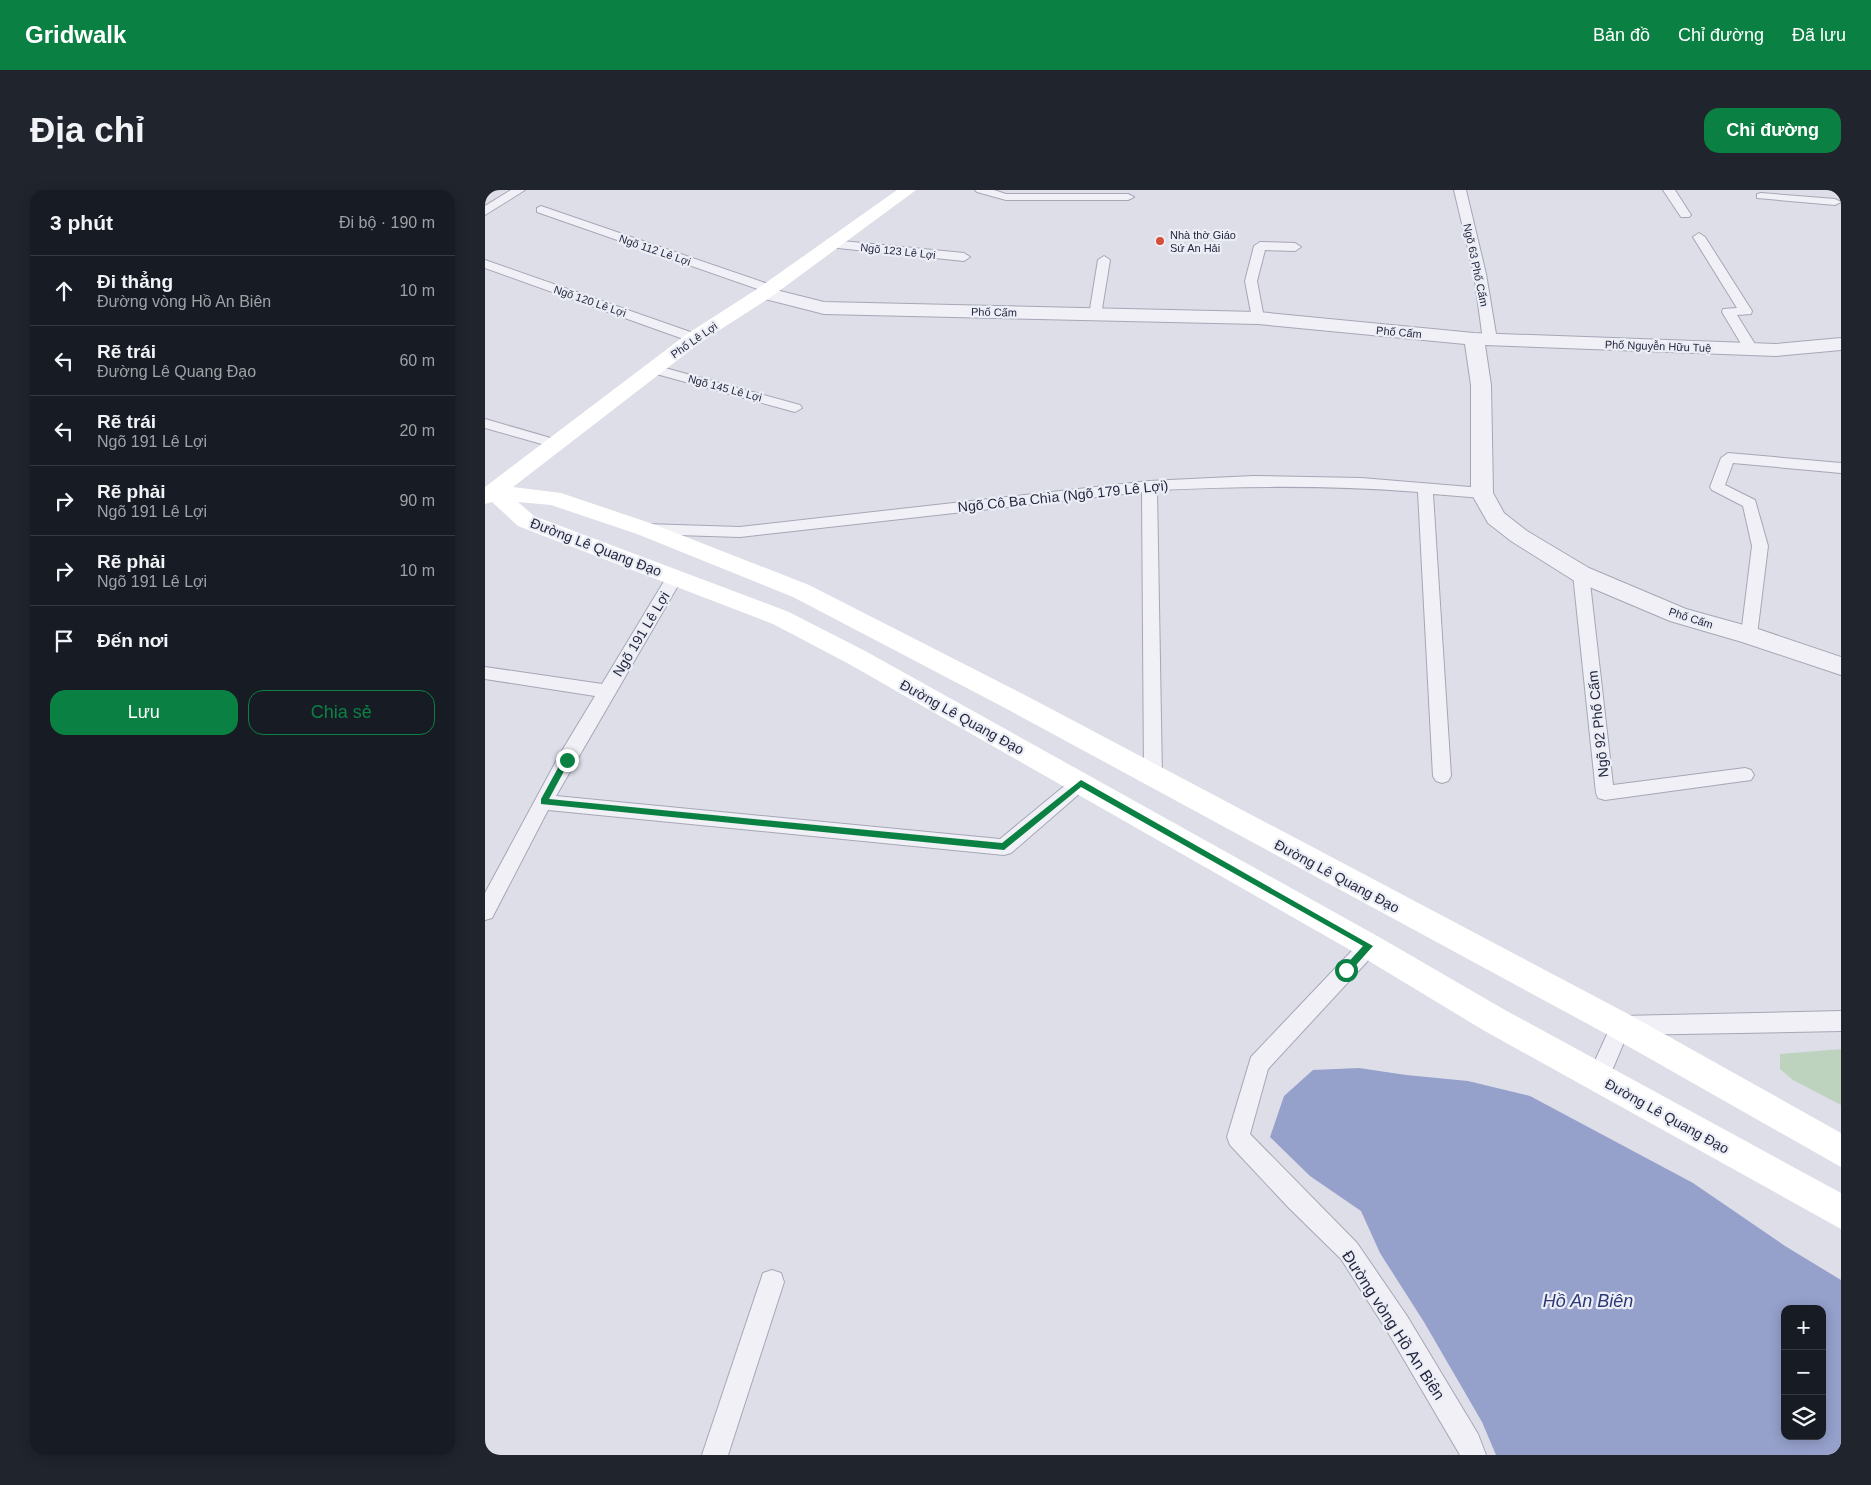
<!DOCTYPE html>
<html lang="vi">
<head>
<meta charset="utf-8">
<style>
  body { margin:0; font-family:Helvetica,sans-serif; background:#20242c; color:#f1f3f6 }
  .controls { position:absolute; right:15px; bottom:15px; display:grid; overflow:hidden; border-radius:10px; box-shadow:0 2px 12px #0003 }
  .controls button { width:45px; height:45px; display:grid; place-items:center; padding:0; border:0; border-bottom:1px solid #363941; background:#171b24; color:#f1f3f6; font:25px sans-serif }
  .stop { position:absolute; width:15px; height:15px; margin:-11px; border:4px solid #0b8043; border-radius:50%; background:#fff }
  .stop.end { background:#0b8043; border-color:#fff; box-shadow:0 1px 5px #0008 }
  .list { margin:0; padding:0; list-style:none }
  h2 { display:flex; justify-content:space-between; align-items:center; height:65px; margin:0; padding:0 20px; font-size:21px }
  h2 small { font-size:16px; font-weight:400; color:#9ea1a6 }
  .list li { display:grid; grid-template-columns:32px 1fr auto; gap:15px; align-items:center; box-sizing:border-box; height:70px; padding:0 20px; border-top:1px solid #363941 }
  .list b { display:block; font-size:19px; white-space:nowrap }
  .list p { margin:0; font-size:16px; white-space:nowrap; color:#9ea1a6 }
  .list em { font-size:16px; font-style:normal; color:#9ea1a6 }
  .actions { display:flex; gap:10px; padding:15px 20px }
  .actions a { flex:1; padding:11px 0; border:1px solid #0b8043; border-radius:15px; text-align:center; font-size:18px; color:#0b8043 }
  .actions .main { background:#0b8043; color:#fff }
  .icon { flex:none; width:28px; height:28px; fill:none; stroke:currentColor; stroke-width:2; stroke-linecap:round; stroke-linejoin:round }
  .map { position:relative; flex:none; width:1356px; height:1265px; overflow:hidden; border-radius:15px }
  header { display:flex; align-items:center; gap:30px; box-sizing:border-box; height:70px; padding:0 25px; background:#0b8043; color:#fff }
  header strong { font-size:24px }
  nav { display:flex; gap:28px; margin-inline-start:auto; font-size:18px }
  .intro { display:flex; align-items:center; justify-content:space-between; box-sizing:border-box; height:120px; padding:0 30px }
  h1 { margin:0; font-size:35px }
  .button { padding:12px 22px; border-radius:15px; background:#0b8043; color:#fff; font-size:18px; font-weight:700 }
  main { display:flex; gap:30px; padding:0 30px }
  aside { flex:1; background:#171b24; border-radius:15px; box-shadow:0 2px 12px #0003 }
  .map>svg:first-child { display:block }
</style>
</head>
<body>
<header>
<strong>Gridwalk</strong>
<nav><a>Bản đồ</a><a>Chỉ đường</a><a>Đã lưu</a></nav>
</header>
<div class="intro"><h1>Địa chỉ</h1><a class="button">Chỉ đường</a></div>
<main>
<aside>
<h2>3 phút<small>Đi bộ · 190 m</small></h2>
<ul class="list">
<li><svg class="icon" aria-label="ahead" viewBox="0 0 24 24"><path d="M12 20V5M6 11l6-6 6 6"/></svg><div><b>Đi thẳng</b><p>Đường vòng Hồ An Biên</p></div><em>10 m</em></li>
<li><svg class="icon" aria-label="left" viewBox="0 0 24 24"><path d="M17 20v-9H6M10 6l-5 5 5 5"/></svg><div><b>Rẽ trái</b><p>Đường Lê Quang Đạo</p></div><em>60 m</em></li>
<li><svg class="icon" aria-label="left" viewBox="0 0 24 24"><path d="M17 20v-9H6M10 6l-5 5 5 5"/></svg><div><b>Rẽ trái</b><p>Ngõ 191 Lê Lợi</p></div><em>20 m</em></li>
<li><svg class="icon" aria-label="right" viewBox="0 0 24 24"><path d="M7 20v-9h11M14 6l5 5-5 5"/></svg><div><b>Rẽ phải</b><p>Ngõ 191 Lê Lợi</p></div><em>90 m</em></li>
<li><svg class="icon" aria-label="right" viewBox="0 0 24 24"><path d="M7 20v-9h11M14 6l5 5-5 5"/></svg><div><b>Rẽ phải</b><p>Ngõ 191 Lê Lợi</p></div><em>10 m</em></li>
<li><svg class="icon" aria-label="arrive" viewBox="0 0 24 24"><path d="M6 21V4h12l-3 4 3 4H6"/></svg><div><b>Đến nơi</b></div></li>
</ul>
<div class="actions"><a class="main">Lưu</a><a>Chia sẻ</a></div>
</aside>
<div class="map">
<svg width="1356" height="1265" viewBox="0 0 1356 1265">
  <rect width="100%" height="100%" fill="#dddee8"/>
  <!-- green -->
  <path fill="#bed3be" d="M1356,859V915L1308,890L1295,879V864Z"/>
  <!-- water -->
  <path fill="#95a0cb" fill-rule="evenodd" d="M874,878L921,885L983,891L1045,906L1208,993L1300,1056L1356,1090V1265H1011L997,1232L939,1132L895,1063L876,1021L825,986L785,947L799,906L828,880ZM1300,1119H1337V1246H1300Z"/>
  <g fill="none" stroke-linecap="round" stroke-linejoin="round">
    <defs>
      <path id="lane" d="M26,0H40L0,25V16Z
        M490,0H509L521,4H643L649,7L643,10H521L492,2Z
        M969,0H981L1001,84L1012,150L1005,154L998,150L989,84Z
        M1178,0H1190L1206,25L1204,27H1196Z
        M1276,3L1350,9L1356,12L1350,15L1272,8V4Z
        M56,16L289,96L291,99L289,102H281L52,22V18Z
        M1214,43L1220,47L1267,121L1266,124L1252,125L1273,159L1271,162H1261L1237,122L1238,119L1252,118L1208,47Z
        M347,50L479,63L485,67L479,71L343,57L341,54L343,51Z
        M775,52L810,53L816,57L810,61L780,60L772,91L779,128L773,132L767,128L760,91L769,56Z
        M619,66L625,70L616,125L610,129L604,125L613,70Z
        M0,70L214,145L216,148L214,151H204L0,78Z
        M169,175L315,215L317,218L310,222L164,182L162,179Z
        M0,229L76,251L78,254L71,258L0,238Z
        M1243,263L1356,273V283L1248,273L1240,295L1270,310L1283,356L1272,445L1270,449H1258L1256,445L1267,356L1258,316L1227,300L1225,297L1236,268Z
        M768,286L876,288L997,298L1004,303L997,308L948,304L966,586L963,591L957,593L951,591L948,586L933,302C845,295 759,296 672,300L677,586L674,591L668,593L662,591L659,586L657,302L255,347L160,344L155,343L152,339L155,335L160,334L255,337L664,291Z
        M1096,379L1102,380L1104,384L1128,595L1260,578L1266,580L1269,585L1266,590L1120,610L1113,608L1111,603L1088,384L1090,380Z
        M190,382L196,383L198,387L71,606L515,649L589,588L595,586L601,588L604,593L601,598L526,663L519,665L63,620L7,728L0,730V703L75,564L110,506L0,489V477L117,494L184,383Z
        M884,747L891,750L894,756L891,762L783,879L765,944L872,1053L922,1126L993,1244L1001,1265H975L904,1144L856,1069L803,1017L745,955L742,947L766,867L877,750Z
        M1356,821V841L1142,845L1121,895L1113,898L1105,895L1102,888L1129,829L1136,826Z
        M287,1080L296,1083L299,1092L243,1265H217L275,1092L278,1083Z"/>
      <path id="street" d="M279,97L339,112L773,122L989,143L1291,154L1356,148V160L1291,166L1000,155L1006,195L1008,303L1019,323L1042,341L1104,378L1201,419L1273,439L1356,467V485L1257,452L1185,431L1088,390L1026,351L1003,333L986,303V195L980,154L773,134L339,124L272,107L270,103L272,99Z"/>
    </defs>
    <!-- lane casing -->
    <use href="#lane" stroke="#a6a7b6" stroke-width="2"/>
    <!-- street casing -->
    <use href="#street" stroke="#a6a7b6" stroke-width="2"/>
    <!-- lane -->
    <use href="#lane" fill="#f0f0f6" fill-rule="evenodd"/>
    <!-- street -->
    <use href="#street" fill="#f0f0f6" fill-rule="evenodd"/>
    <!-- secondary -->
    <path fill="#fff" fill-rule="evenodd" d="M412,0H431L286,107L216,152L28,297L76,303L168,334L324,395L538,504L1147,826L1356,943V977L1125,846L520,518L308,407L152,344L66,315L33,312L49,326L304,422L382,462L894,747L1020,820L1356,1003V1039L998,840L874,765L364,474L288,434L33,336L7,312L0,314V297L202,144L272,99Z"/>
  </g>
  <!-- route -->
  <path fill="#0b8043" d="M82,566L85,570L64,609L517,653L596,590L888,756L864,783H858V778L878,756L596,597L519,660L56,614V609L79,567Z"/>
  <!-- markers -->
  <circle fill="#d74e38" stroke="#eceef6" stroke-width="2" cx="675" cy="51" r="5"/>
  <g text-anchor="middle" stroke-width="4.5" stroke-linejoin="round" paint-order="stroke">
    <!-- far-poi labels -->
    <g font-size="11" fill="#252740" stroke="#eceef6" text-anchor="start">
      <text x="685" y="49">Nhà thờ Giáo<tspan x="685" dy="13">Sứ An Hải</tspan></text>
    </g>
    <!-- far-street labels -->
    <g font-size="11" fill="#252740" stroke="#eceef6">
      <text transform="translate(170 60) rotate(19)" y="4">Ngõ 112 Lê Lợi</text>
      <text transform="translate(413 61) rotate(6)" y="4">Ngõ 123 Lê Lợi</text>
      <text transform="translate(991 75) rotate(78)" y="4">Ngõ 63 Phố Cấm</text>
      <text transform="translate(105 111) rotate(19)" y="4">Ngõ 120 Lê Lợi</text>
      <text transform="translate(509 122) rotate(1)" y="4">Phố Cấm</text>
      <text transform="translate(914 142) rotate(5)" y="4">Phố Cấm</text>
      <text transform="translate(209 150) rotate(-35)" y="4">Phố Lê Lợi</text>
      <text transform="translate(1173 156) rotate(2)" y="4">Phố Nguyễn Hữu Tuệ</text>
      <text transform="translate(240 198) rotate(15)" y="4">Ngõ 145 Lê Lợi</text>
      <text transform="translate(1206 428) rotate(18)" y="4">Phố Cấm</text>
    </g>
    <!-- street labels -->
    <g font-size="14" fill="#252740" stroke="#eceef6">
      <text transform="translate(578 306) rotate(-6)" y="5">Ngõ Cô Ba Chìa (Ngõ 179 Lê Lợi)</text>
      <text transform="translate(111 357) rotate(21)" y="5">Đường Lê Quang Đạo</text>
      <text transform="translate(156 444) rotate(-59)" y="5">Ngõ 191 Lê Lợi</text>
      <text transform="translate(477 527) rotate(29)" y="5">Đường Lê Quang Đạo</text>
      <text transform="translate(1113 534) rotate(-96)" y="5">Ngõ 92 Phố Cấm</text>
      <text transform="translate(852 686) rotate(28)" y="5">Đường Lê Quang Đạo</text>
      <text transform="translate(1182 926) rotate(29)" y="5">Đường Lê Quang Đạo</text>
    </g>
    <!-- near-street labels -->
    <g font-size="16" fill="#252740" stroke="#eceef6">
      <text transform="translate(909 1135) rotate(57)" y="6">Đường vòng Hồ An Biên</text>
    </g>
    <!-- near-water labels -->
    <g font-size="18" font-style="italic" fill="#2d3876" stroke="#eceef6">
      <text x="1103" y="1117">Hồ An Biên</text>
    </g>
  </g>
</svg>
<div class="controls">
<button>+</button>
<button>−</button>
<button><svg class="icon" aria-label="layers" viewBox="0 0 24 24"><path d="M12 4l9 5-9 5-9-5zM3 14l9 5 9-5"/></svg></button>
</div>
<div class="stop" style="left:861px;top:780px"></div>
<div class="stop end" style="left:82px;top:570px"></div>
</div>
</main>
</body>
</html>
